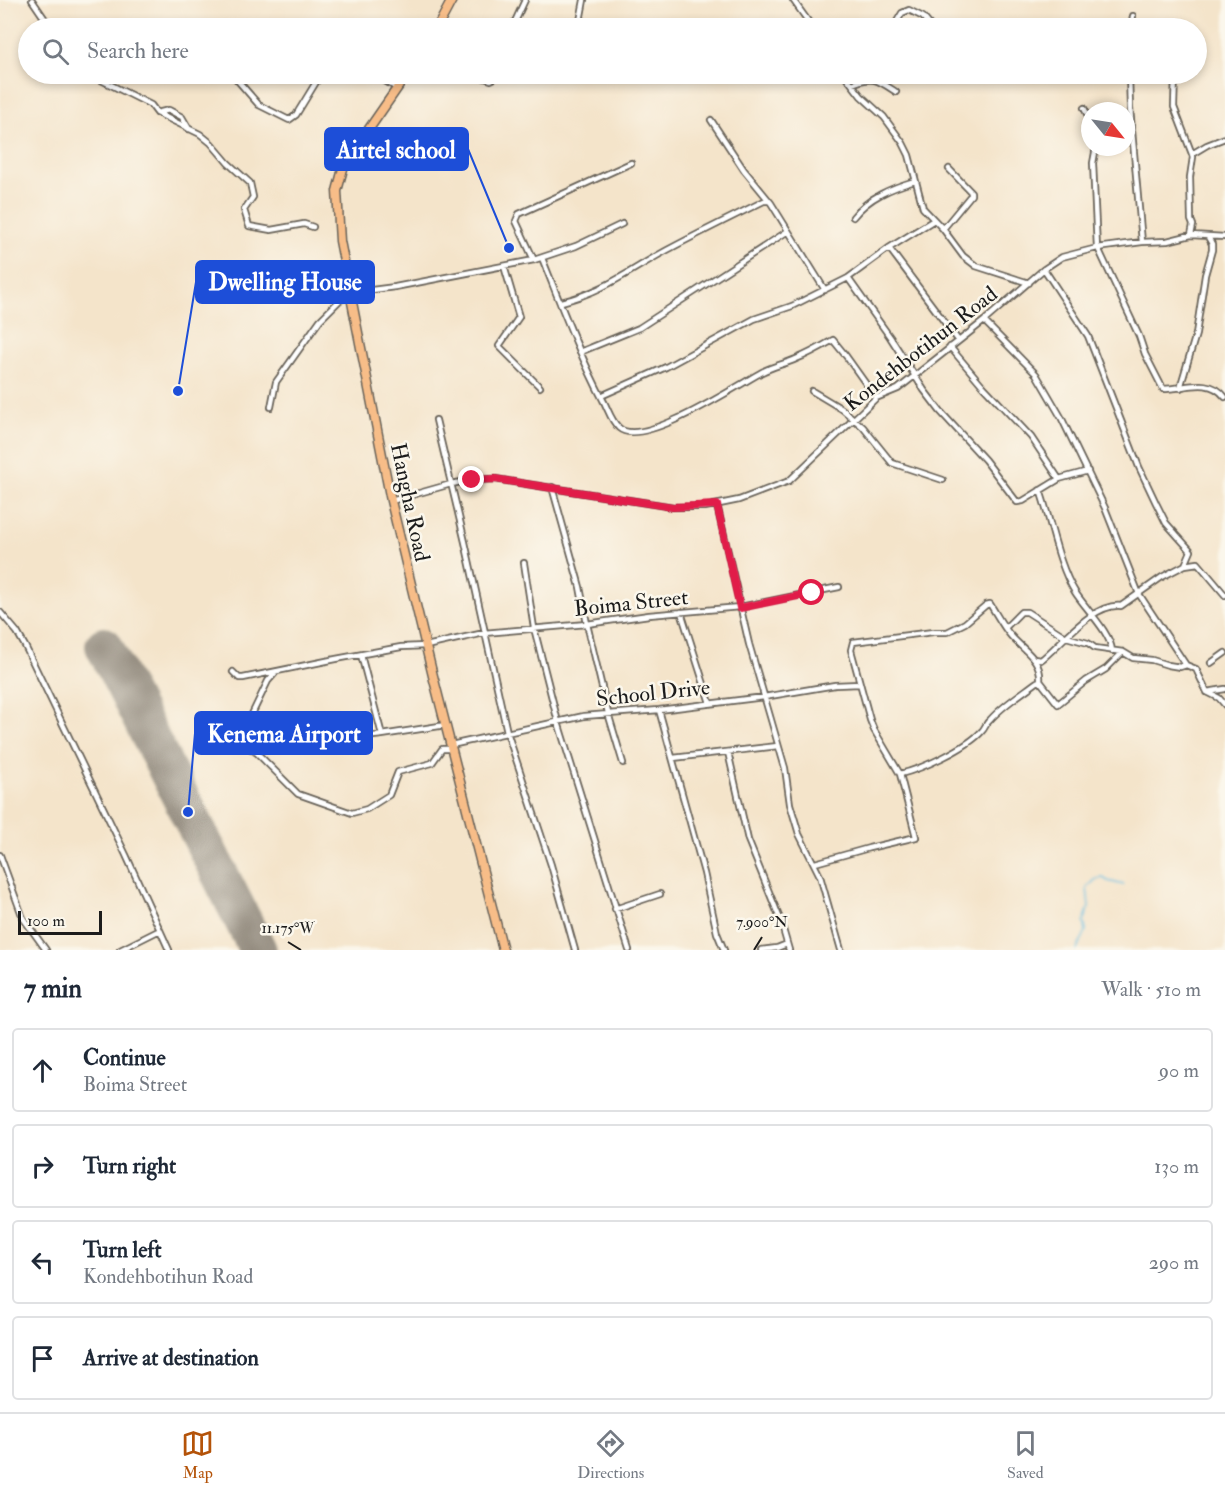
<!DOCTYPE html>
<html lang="en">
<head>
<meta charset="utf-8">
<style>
  body { margin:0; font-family:"IM FELL Double Pica",serif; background:#f2f2f3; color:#1f2937 }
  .compass { position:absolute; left:1081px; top:102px; width:54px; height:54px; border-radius:50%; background:#fff; box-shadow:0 3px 9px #0003; rotate:120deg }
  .scale { position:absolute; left:18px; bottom:15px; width:84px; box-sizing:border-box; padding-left:6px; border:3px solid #1c1c1c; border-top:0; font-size:16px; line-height:21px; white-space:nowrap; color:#1c1c1c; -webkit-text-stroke:4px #fbf7ec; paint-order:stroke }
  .stop { position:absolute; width:18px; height:18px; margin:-14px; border:4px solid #e11d48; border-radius:50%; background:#fff }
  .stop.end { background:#e11d48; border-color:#fff; box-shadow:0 2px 6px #0008 }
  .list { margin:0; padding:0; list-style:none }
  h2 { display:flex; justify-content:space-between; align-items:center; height:78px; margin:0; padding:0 24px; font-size:26px }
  h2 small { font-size:20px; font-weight:400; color:#747a83 }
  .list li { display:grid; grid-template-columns:39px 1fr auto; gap:18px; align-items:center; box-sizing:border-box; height:84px; margin:0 12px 12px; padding:0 12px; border:2px solid #e0e1e3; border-radius:6px }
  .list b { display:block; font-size:22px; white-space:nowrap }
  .list p { margin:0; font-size:20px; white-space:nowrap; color:#747a83 }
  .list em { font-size:20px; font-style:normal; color:#747a83 }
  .icon { flex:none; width:33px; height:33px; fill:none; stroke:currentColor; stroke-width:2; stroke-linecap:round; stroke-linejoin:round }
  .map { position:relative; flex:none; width:1225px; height:950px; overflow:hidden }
  .search { position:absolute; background:#fff; box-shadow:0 3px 9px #0003; left:18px; right:18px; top:18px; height:66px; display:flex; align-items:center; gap:15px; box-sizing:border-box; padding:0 21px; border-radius:33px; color:#747a83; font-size:22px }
  .sheet { height:462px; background:#fff }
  nav { display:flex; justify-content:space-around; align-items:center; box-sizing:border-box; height:84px; border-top:2px solid #e0e1e3; background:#fff; font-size:16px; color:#747a83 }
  nav a { display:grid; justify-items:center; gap:3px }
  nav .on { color:#b45309 }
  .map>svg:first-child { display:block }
</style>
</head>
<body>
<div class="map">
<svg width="1225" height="950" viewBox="0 0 1225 950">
  <rect width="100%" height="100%" fill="#fbf7ec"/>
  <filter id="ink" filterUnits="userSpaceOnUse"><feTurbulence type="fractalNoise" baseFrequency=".0167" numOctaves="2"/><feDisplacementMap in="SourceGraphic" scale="12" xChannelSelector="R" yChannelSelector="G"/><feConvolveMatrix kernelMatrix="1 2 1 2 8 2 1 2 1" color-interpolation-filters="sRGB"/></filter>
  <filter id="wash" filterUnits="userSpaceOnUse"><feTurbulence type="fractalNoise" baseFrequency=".008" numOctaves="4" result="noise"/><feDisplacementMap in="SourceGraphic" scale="24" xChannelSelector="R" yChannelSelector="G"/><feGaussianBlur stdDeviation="1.35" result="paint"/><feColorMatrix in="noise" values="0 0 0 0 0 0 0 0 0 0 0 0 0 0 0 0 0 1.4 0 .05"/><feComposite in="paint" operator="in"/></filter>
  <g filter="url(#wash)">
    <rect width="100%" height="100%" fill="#f4e4ca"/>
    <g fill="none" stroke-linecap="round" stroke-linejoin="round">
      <!-- stream -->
      <path stroke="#63bde1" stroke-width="1.5" d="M1077,950L1086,931L1084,922L1089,907L1087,888L1096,879L1103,878L1108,881L1124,885"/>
      <!-- runway -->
      <path stroke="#888073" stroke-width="38" d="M104,646L258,950"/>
    </g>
  </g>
  <g filter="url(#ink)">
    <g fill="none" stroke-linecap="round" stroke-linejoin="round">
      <defs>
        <path id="minor" d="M32,0L51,28
          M584,0L580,21L608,28
          M793,0L813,28
          M512,28L525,0
          M893,28L902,13L909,10L923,17L932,28
          M989,28L1000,26
          M1131,28L1133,16
          M89,74L151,105L157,113L200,134L211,143L228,163L250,183L253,197L244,210L249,226L271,230L304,224L313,227
          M232,74L259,105L289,120L296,115L321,74
          M373,74L397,88
          M472,74L491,80L495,78L497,74
          M844,74L861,96L884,117L903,143L909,155L923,208L943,229L963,256L976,266L1029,283
          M1129,74L1130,108L1142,242
          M1175,74L1174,107L1192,154
          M852,84C873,75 878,80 896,92
          M1084,108L1090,120
          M157,113L169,110L182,117L189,129
          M711,120L744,170L771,203L825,290
          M1096,147L1093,163L1097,248
          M853,217C869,197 891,188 915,181
          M943,229L971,195V192L949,169
          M1191,235L1193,225L1191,220L1190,177L1193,157L1192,154L1207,145L1225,138
          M889,248L958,340
          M1098,248L1139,336L1145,354L1163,389C1185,389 1209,376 1225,397
          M542,258C561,305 579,354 603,400C608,409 611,421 619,428C642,449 738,385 762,372C773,366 785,364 796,359C809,354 821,347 833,340L846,356L876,398
          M534,260L516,221L519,214L631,163
          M504,266L519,317L499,346L540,387
          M848,278L890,337L924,390L940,411L985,460L1017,502L1023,501L1059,479L1088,471
          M561,302C607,291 632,268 673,247C703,231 734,216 764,201H768
          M984,321L1036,374L1061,417L1105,508L1139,594L1186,665L1196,669L1207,692L1219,698L1225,705
          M950,347L983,386L1031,437L1059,479
          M580,352L639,328L788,231
          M1180,388L1196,334L1205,275L1212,250V244L1208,237
          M812,391L842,409L863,427L892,463L943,480
          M601,396L666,367L754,319L792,306L848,278L889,248L934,220
          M271,407L276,382L320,320L340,300L364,291L395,287L534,260L576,246L622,224
          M436,420L465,542L507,732L551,865L575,950
          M552,487L580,587L587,624L608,713L623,763
          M1040,490C1051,521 1058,565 1075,592C1085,608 1111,633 1112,651
          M391,501L451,484L472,480L495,479L673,507H705L739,500L789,481L876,398L898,389L984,321L1044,269L1062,257L1097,248L1142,242L1167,241L1191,235L1225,237
          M717,505L749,644L785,768L790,804L799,834L820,876L841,950
          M524,563L534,628L558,722L629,950
          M1185,565L1198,563L1225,595
          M0,612L17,632L25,646L126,855L169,950
          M681,612L710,703
          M1005,628L1021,612H1027L1066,637L1088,643L1095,648L1123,652L1133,658L1152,660L1168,665L1180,667L1186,665
          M1034,659L1041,660C1062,643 1093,603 1121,606L1162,577L1185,565L1191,551L1166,523L1156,503L1139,467L1088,336L1044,269
          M1211,663L1225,653
          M233,672L239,678H243L336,659L401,647L426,646L484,633L587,624L649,615L740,607L839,587
          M275,673L268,681L239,741L257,753L298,794L352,813L367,809L389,795L398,772L432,763L442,749H452
          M1207,692L1225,689
          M659,710L704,873L717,933L724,950
          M382,735L446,725
          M339,740L382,735L361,655
          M451,745L584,716L659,710L764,697L835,685L860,684
          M728,752L748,840L780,919L789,950
          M673,758L778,746
          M900,774C922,769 967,748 982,731C985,728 986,723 990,720C1003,705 1021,694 1037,682L1040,681
          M0,855L23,918L46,950
          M815,863L869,848L916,837L900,774L874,730L870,720L851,650L853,642L933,632H947L965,623L986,605L990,604C997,615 1003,627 1011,636C1024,651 1042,659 1040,681L1058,704L1086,681L1106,669L1123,652
          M615,909L660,894
          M120,950L160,930
          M761,950L777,948L787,944"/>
        <path id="trunk" d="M437,28L452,0
          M407,74L344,165L337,191L340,241L391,501L433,676L503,950"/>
      </defs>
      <!-- minor casing -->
      <use href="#minor" stroke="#686259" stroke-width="8"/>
      <!-- trunk casing -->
      <use href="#trunk" stroke="#686259" stroke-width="11"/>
      <!-- minor -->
      <use href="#minor" stroke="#fff" stroke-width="4.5"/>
      <!-- trunk -->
      <use href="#trunk" stroke="#f7bd88" stroke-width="8"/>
    </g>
  </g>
  <g fill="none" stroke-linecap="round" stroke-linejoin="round" filter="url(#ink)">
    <!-- route -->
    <path stroke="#e11d48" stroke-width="8" d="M472,480L495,479L673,507L717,505L740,608L812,593"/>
  </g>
  <!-- ticks -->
  <path fill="none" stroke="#1c1c1c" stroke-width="2" d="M288,942L301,950M754,950L762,937"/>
  <g text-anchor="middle" stroke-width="5" stroke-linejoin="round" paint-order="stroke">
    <!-- street labels -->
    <g font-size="22" fill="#1c1c1c" stroke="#fbf7ec">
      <text transform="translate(920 348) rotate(-38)" y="8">Kondehbotihun Road</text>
      <text transform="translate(411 502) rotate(78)" y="8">Hangha Road</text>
      <text transform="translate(631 602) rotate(-6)" y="8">Boima Street</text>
      <text transform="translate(653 692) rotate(-6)" y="8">School Drive</text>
    </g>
  </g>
  <g font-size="15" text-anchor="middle" fill="#1c1c1c" stroke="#fbf7ec" stroke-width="5" stroke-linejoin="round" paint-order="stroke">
    <text x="762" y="927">7.900°N</text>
    <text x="288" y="933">11.175°W</text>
  </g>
  <!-- callouts -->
  <path fill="none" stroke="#1d4ed8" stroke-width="2" d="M509 248L468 149M178 391L196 282M188 812L195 733"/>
  <g fill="#1d4ed8" stroke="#fbf7ec" stroke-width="2">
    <circle cx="509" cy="248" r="6"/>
    <circle cx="178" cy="391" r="6"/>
    <circle cx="188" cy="812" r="6"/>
  </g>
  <g fill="#1d4ed8" stroke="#1d4ed8" stroke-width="2">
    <rect x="325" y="128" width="143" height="42" rx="6"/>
    <rect x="196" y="261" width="178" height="42" rx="6"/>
    <rect x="195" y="712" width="177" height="42" rx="6"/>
  </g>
  <g font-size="24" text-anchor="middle" font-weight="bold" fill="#fff">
    <text x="396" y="158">Airtel school</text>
    <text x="285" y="290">Dwelling House</text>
    <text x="284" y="742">Kenema Airport</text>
  </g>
</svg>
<svg class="compass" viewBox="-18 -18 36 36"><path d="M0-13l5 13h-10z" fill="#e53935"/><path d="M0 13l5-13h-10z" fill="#747a83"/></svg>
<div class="scale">100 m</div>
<div class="stop" style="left:812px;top:593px"></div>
<div class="stop end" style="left:472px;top:480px"></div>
<div class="search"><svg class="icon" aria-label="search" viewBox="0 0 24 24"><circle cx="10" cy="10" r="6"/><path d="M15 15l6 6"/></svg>Search here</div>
</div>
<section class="sheet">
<h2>7 min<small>Walk · 510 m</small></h2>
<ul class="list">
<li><svg class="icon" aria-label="ahead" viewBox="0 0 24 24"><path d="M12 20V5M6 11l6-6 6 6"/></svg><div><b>Continue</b><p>Boima Street</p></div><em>90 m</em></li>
<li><svg class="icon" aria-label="right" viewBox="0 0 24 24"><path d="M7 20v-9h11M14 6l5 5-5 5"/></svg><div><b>Turn right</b></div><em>130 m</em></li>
<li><svg class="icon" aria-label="left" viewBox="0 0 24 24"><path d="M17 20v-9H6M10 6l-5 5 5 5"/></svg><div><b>Turn left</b><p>Kondehbotihun Road</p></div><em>290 m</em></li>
<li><svg class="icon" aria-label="arrive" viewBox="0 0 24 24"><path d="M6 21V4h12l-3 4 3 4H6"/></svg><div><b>Arrive at destination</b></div></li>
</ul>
</section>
<nav>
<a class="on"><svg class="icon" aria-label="map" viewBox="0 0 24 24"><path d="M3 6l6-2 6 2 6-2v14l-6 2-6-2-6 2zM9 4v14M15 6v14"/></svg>Map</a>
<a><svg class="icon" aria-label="directions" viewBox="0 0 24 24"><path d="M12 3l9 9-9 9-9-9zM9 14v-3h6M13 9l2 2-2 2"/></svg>Directions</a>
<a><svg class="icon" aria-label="saved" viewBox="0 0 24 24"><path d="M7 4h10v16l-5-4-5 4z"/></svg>Saved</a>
</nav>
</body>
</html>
